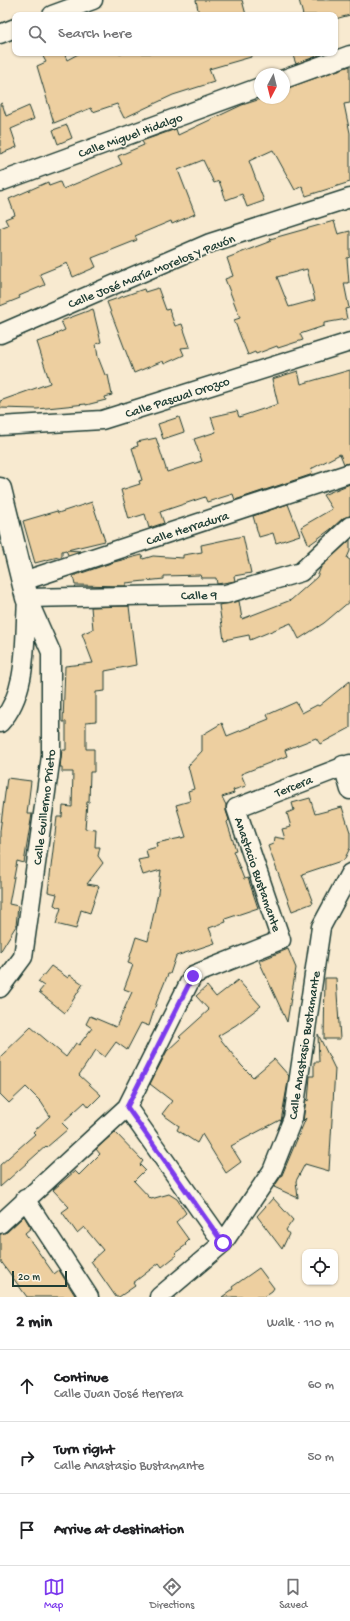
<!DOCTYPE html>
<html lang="en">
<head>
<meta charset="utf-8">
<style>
  body { margin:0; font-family:"Gochi Hand",sans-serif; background:#f6f6f6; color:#202124 }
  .controls { position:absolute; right:12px; bottom:12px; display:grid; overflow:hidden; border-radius:8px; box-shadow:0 1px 3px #0004 }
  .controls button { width:36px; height:36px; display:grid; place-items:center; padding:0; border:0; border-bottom:1px solid #e0e0e0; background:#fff; color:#202124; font:20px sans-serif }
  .compass { position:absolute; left:254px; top:68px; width:36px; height:36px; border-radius:50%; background:#fff; box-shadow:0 1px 3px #0004; rotate:187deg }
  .scale { position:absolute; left:12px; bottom:10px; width:55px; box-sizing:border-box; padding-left:4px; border:2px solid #1f3d34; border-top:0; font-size:11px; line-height:14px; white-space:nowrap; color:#1f3d34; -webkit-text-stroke:3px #fcf5e5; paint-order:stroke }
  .stop { position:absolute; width:12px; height:12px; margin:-9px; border:3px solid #7c3aed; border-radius:50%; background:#fff }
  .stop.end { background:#7c3aed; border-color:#fff; box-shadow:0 1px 4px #0008 }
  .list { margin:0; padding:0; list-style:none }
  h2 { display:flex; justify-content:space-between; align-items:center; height:52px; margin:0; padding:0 16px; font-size:17px }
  h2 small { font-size:13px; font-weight:400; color:#757577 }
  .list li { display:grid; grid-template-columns:26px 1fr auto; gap:12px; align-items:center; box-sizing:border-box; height:72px; padding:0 16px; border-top:1px solid #e0e0e0 }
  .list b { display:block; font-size:15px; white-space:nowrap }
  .list p { margin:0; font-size:13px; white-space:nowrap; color:#757577 }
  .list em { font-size:13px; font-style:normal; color:#757577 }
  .icon { flex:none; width:22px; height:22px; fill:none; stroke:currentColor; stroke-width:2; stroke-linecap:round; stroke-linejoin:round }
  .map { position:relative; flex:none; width:350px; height:1297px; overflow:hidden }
  .search { position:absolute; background:#fff; box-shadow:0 1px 3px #0004; left:12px; right:12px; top:12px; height:44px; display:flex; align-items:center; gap:10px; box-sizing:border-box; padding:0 14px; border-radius:8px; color:#757577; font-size:15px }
  .sheet { height:268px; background:#fff }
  nav { display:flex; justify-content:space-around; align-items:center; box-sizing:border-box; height:56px; border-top:1px solid #e0e0e0; background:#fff; font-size:11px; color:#757577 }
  nav a { display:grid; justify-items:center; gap:2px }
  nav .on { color:#7c3aed }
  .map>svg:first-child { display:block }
</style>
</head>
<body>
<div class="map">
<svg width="350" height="1297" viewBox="0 0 350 1297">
  <rect width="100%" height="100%" fill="#f8ead0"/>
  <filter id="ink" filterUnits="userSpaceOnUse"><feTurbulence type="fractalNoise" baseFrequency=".025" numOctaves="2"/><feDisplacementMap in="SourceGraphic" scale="8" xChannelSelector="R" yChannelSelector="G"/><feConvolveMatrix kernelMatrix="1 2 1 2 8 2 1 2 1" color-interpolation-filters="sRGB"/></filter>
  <g filter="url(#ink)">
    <!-- building -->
    <path fill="#edcfa0" stroke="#1f3d34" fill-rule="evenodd" d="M196,0H242L246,15H199Z
      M299,0H350V15L335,19V15H303Z
      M41,53H64L67,60L80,53H251V57L209,69L214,82L173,95L124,118L117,104L93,112L91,108L54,123L37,66L46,62Z
      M292,53H325L296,64Z
      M350,66V103L344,104L350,133V182L306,196L302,186L295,190L273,150L249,161L264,201L247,207L242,194L226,200L219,181L214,183L203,160L178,170L195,214L172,224L171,221L135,236L137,240L92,258L96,267L73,277L67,263L40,274L45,285L19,296L20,298L0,306V228L8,225L5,219L15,215L9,199L48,182L49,186L60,182L63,189L122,164L118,156L144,145L142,141L176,129L178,135L242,105L264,98H284V89Z
      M2,103L6,116L29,106L34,119L11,129L17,147L0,154V104Z
      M67,125L72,138L58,144L53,130Z
      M334,221L338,234L350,231V257L347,258L349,283H344L349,308L345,309L347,319L324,323V326L300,334L303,340L278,348L277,346L256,354L255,352L248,355L234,320L240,318L225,279L233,276L227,258L271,241L270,239ZM307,269L315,300L289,307L277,277Z
      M158,288L166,310L169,309L175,326L182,324L190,347L181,348L184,355L164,364L163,361L134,373L107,302L144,289L145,292Z
      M93,309L101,342L96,344L98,357L105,375H108L112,395L105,397L106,400L86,405V404L37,409L0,408V401L50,383L37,342L55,336L54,335L65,330L61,321Z
      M350,370V463L344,464L340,454L311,469L313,474L235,500L233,494L207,502L205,497L160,512L164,523L149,528L145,514L129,519L121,490L140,484L139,481L142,480L132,448L138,446L137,442L156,438L167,472L202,461L194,439L216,432L211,417L237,411L239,417L278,404L272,379L298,371L301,384Z
      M179,417L184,432L163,439L158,424Z
      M350,484V516L343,518L331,529L309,545L301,527L332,509L323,495Z
      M92,502L105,541L67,550L80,551L68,555L66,550L62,551V556L35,563L23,521L57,511L58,513Z
      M288,504L300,535L276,543L273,533L259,537L253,516Z
      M243,536L251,573L234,576L235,581L217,584L216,578H201L200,575L164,576V579L126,583V586L75,585L73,576L114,562L142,555L143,559L153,556L183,558V555L202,552L201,545Z
      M350,540V551L347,558L350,560V601L324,623L299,639L291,623L250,640L249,635L224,640L219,605L239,601L242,619L291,600L317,577L321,567Z
      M129,606L136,665L105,671V691L96,692V721L86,722V749H94V772H90L89,802H87L85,829L96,830L95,847H100L98,856L103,863L87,884L99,886L90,913L81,910L76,929L56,924L61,908L54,905L57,894L48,892L57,817H62L63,806L72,807L73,772H62V767H60L62,750H66V722H63L65,666L93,663L82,634L93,629L91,607Z
      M350,681V728L320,744L316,738L285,750L287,756L241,774L246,786L233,790L234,793L222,797L226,805V811L229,820L227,822L236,850L233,851L244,879L248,878L258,908L225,919L226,922L209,928L215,943L176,956L170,974H168L157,1001L149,1026L141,1023L127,1050L116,1042L105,1057L96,1050L79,1075L101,1095L89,1107L85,1102L62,1123L68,1129L47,1147L46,1146L0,1187V1165L35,1134L33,1132L50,1116L41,1102L26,1087L9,1103L0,1094V1057L31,1027L66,1057L76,1043L79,1045L92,1028L86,1024L90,1016L116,1027L132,992L124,989L133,965L128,963L136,937L148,941L158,893L161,870L143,875L138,860L148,858L146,850L157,847L156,843L186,837L176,805L190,801L188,791L194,789L188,766L202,751V735L222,723L227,736L269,719L267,715L296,702L302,713L317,705L319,706Z
      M7,778L31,781L27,814H32L24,863L17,861L9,904L18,906L16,926L0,952V831Z
      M310,798L315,814L342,807L350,832V848L344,860L302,874L313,903L292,911L268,846L273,844L274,837L285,839L282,829L291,827L287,813L294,810L292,803Z
      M288,949L296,968L287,1022L259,961Z
      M51,966L68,978L70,975L83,984L65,1013L39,992L44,986L38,982Z
      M325,978H336L340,1039H324Z
      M238,980L261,1006L236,1025L218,1036L241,1065L253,1077L274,1059L289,1076L281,1121L280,1120L231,1146L241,1162L226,1173L202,1134L197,1143L177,1130L179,1126L162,1114L172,1101L150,1084L167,1051L181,1038L179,1037L209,1010L196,996L207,986L216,997Z
      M318,1034L335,1069L329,1171L305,1164L296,1181L298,1198L274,1187L282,1175L306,1118L303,1121L306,1099L308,1101L310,1076H314V1062H319Z
      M115,1132L143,1161L140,1165L145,1170L134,1181L151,1199L169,1194L177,1199L186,1213L176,1222L189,1240L185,1244L186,1245L175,1253L177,1255L162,1267L159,1263L133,1283L135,1286L119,1297H116L91,1261L103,1250L84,1227L77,1233L62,1212L69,1207L53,1190L75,1171L79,1175L100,1154L96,1149Z
      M273,1198L293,1220L286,1230L289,1234L282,1249L257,1216Z
      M24,1216L31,1228L25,1233L54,1274L59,1270L76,1297H27L0,1260V1234L7,1232Z
      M259,1268L274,1288L272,1291L263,1297H222L233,1289L232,1287Z"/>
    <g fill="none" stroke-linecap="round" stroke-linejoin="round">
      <defs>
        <path id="minor" d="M52,15L93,0
          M0,34L15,28
          M284,79L350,55
          M0,182L260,87
          M0,334L210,243L350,198
          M0,426L102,420L350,342
          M23,581L350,473
          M27,598L226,594L301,572L350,526
          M0,723C29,692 24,640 27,600
          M343,765L350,790
          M0,988L23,957L51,756V652L27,598
          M127,1107L223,1243
          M25,1199L89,1297
          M0,1224L127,1107L193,975L281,940L236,808L350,764
          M159,1297L223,1243L272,1171L293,1118L321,927L350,873"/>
        <path id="tertiary" d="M0,489L27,598"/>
      </defs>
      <!-- minor casing -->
      <use href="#minor" stroke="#1f3d34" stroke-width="21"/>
      <!-- tertiary casing -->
      <use href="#tertiary" stroke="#1f3d34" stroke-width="25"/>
      <!-- minor -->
      <use href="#minor" stroke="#fcf5e5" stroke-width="18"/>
      <!-- tertiary -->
      <use href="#tertiary" stroke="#fcf5e5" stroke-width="22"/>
    </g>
  </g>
  <g fill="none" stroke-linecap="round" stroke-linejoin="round" filter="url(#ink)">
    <!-- route -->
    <path stroke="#7c3aed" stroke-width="5" d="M193,976L127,1107L223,1243"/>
  </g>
  <g text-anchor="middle" stroke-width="3" stroke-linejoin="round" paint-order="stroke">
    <!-- street labels -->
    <g font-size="13" fill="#1f3d34" stroke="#fcf5e5">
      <text transform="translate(130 134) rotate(-20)" y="5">Calle Miguel Hidalgo</text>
      <text transform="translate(151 270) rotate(-22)" y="5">Calle José María Morelos Y Pavón</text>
      <text transform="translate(177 396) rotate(-18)" y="5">Calle Pascual Orozco</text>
      <text transform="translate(187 527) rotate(-18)" y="5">Calle Herradura</text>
      <text transform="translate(199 594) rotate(-1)" y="5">Calle 9</text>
      <text transform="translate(293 785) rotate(-22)" y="5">Tercera</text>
      <text transform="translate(43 807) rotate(-83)" y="5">Calle Guillermo Prieto</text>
      <text transform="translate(259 874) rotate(71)" y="5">Anastacio Bustamante</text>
      <text transform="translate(303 1045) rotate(-81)" y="5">Calle Anastasio Bustamante</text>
    </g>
  </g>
</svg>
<div class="controls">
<button><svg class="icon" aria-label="locate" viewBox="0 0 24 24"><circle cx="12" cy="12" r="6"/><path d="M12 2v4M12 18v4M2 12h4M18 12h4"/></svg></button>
</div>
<svg class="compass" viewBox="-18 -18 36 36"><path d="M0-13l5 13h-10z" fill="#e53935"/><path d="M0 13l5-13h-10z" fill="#757577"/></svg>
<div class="scale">20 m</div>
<div class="stop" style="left:223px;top:1243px"></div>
<div class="stop end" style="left:193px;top:976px"></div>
<div class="search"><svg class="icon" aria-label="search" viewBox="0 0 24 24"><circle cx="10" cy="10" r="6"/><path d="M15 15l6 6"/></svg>Search here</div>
</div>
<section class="sheet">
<h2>2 min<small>Walk · 110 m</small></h2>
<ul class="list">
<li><svg class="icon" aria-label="ahead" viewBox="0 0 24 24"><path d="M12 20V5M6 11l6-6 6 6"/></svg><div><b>Continue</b><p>Calle Juan José Herrera</p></div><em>60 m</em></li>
<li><svg class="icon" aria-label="right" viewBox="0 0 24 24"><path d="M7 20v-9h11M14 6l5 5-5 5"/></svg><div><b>Turn right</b><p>Calle Anastasio Bustamante</p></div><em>50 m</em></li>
<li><svg class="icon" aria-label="arrive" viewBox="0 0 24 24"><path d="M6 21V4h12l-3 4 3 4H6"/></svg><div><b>Arrive at destination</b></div></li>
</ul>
</section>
<nav>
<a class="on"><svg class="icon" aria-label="map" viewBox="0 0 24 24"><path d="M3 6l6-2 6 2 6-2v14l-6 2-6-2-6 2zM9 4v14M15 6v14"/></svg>Map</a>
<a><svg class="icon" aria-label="directions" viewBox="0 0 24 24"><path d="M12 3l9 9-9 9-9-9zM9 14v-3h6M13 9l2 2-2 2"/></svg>Directions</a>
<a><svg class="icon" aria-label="saved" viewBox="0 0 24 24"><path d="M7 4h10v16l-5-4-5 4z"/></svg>Saved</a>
</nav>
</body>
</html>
